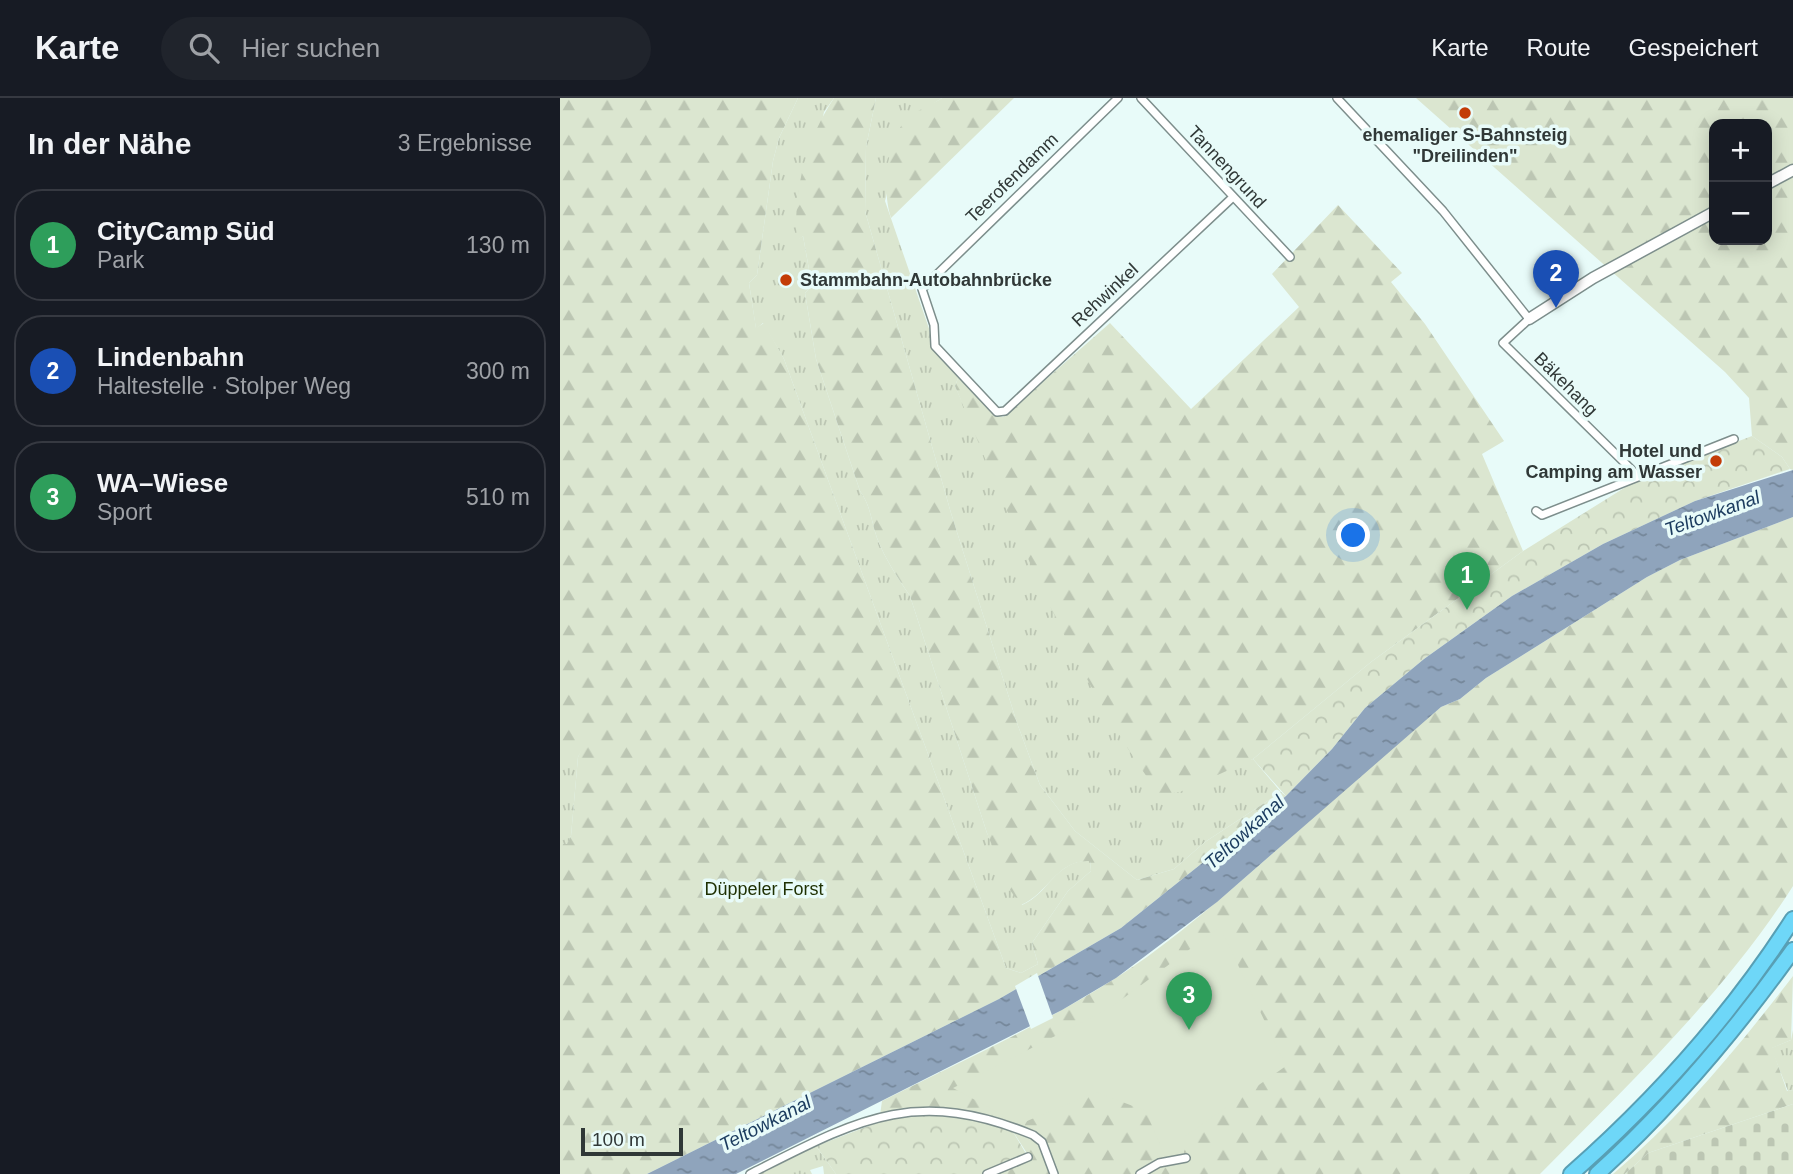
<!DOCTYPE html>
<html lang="de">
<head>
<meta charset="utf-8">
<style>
  body { margin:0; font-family:Arial,sans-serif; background:#20242c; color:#f1f3f6 }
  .controls { position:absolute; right:21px; top:21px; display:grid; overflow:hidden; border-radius:14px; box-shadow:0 4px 18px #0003 }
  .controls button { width:63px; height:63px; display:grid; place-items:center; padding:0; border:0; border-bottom:2px solid #363941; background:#171b24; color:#f1f3f6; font:35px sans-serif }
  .scale { position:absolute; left:21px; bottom:18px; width:102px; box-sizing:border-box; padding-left:7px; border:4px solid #303837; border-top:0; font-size:19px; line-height:24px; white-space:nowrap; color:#303837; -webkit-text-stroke:5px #e8fbf9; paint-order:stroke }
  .you { position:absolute; left:794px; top:438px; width:24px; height:24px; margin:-18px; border:5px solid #fff; border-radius:50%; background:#1a73e8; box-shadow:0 0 0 10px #1a73e833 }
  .badge { display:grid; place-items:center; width:46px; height:46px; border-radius:50%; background:#c33c07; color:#fff; font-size:23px; font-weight:700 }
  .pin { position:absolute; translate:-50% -58px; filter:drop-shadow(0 2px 4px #0008) }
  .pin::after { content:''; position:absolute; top:37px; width:24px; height:21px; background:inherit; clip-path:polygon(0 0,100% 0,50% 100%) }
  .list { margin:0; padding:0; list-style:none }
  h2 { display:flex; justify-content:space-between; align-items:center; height:91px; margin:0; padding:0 28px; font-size:30px }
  h2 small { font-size:23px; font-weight:400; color:#9ea1a6 }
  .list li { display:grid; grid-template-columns:46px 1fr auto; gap:21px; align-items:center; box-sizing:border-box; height:112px; margin:0 14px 14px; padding:0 14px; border:2px solid #363941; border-radius:28px }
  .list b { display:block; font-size:26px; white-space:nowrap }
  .list p { margin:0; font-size:23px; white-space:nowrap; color:#9ea1a6 }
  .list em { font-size:23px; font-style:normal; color:#9ea1a6 }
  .icon { flex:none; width:38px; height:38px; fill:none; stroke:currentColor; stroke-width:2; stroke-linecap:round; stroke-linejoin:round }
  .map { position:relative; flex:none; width:1233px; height:1076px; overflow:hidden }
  header { display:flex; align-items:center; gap:42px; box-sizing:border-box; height:98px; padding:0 35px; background:#171b24; border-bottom:2px solid #363941 }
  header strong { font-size:33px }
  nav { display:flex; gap:38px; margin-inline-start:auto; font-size:24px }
  .search { width:490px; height:63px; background:#20242c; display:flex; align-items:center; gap:18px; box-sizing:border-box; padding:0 24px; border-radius:38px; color:#9ea1a6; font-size:26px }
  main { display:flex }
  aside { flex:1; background:#171b24 }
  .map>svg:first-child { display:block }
</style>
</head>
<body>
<header>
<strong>Karte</strong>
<div class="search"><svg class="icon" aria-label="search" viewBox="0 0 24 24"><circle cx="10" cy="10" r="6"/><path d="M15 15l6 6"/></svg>Hier suchen</div>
<nav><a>Karte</a><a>Route</a><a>Gespeichert</a></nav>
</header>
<main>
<aside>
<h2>In der Nähe<small>3 Ergebnisse</small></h2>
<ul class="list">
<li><span class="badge" style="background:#2e9e5b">1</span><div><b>CityCamp Süd</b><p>Park</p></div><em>130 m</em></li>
<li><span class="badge" style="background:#1a4fb4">2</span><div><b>Lindenbahn</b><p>Haltestelle · Stolper Weg</p></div><em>300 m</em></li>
<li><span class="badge" style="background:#2e9e5b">3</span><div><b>WA–Wiese</b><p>Sport</p></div><em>510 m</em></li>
</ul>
</aside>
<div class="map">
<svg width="1233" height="1076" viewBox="0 0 1233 1076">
  <defs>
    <pattern id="grass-tufts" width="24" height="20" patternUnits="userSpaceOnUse" patternTransform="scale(1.75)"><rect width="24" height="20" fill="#dbe6d0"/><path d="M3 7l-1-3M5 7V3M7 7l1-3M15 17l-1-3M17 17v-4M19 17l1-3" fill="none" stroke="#bcc6b3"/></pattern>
    <pattern id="forest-firs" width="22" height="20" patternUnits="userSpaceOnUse" patternTransform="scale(1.75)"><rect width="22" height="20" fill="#dbe6d0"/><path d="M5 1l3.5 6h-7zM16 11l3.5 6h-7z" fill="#bcc6b3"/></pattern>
    <pattern id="cemetery-stones" width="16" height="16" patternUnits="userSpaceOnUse" patternTransform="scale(1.75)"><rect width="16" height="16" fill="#dbe6d0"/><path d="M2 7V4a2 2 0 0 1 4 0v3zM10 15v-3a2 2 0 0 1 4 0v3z" fill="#bcc6b3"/></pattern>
    <pattern id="park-crowns" width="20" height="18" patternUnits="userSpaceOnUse" patternTransform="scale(1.75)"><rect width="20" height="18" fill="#dbe6d0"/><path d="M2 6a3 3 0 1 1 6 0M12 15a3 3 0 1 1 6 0" fill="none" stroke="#bcc6b3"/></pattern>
    <pattern id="water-ripples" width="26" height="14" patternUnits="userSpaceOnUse" patternTransform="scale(1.75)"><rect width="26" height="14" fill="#8fa4bc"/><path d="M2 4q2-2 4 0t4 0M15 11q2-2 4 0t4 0" fill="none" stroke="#75879a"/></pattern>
  </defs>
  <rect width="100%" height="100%" fill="#e8fbf9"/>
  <!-- grass -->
  <path fill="url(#grass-tufts)" d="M238,0H274L264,14L237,142L243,138L252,188L245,195L256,261L300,393C311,408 311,423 317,440C325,461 338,480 350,498L427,735L462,807C490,795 493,764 530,762L531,773L508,793L472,845L478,866L461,875L446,870L224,261L203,225L196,231L189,185L197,177L213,63L219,40Z
    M316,0H382L345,24L325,103L374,245L400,275L395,288L498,520L682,664L693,661L721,694L645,744L614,771L577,782L515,733L480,687L457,625L391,415L305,113L306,49Z
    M17,646L24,648L18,659L11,738L7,747L0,746V648Z
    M1233,932V992L1228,993L1211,950L1231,942Z
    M256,1048L276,1076H264L263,1068L250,1072L252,1076H199Z"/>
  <!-- forest -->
  <path fill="url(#forest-firs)" fill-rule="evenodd" d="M0,0H238L219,40L213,63L197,177L189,185L196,230L204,225L224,261L446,870L461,875L478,866L472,845L508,793L531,773L530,763C497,761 488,796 461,807L450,792L427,735L350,498C338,480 325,461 317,440C311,423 311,408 300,393L256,261L245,195L252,188L243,138L237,143C233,93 246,42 274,0H316L306,49L305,113L391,415L457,625L480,687L515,733L577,782L614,771L645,744L721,694L726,698L561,830L439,901L87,1076H0V746H7L11,738L18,659L23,648H0Z
    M382,0H454L331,120C322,93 326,47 344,24C352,14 371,7 382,0Z
    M856,0H1233V372L1230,371L1222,359L1192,338L1189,300L1165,274ZM1154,26H1207V142H1154Z
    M778,107L842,175L831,184L865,226L944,343L922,356L963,453L811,564L693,661L620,694L600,697C514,582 450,421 395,288L400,275L433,316L443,319L550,225L631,311L739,209L712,176Z
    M1233,419V788C1164,896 1070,985 980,1076H435L470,1060L452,1032L319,1024L322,1003C411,958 505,917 587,859C691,783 780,688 881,609L900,601L926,580L1087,479L1120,462Z
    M1233,878L1231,942L1212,950L1227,993L1233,992V1006L1088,1055L1065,1076H1053C1121,1019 1179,948 1233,878Z"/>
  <!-- cemetery -->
  <path fill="url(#cemetery-stones)" d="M1233,1006V1076H1065L1088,1055Z"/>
  <!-- park -->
  <path fill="url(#park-crowns)" d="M1192,338L1222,359L1230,371L1135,403L1043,446L952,498L864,561L805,610L772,651L726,698L693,661L811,564L963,453L1077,382Z
    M368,1017L402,1019L452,1032L468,1059L427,1076H276L256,1048L319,1024Z"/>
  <!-- pitch -->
  <path fill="#dbe6d0" d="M660,829L726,968L624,1039V1057L606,1061L586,1013L536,994L460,1026L393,990L550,910Z"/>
  <!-- water -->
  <path fill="url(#water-ripples)" d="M1233,372V419L1120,462L1087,479L926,580L900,601L881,609L657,804L556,880L502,912L176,1076H87L439,901L561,830L726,698L772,651L805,610L864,561L952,498L1043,446L1135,403Z"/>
  <!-- pier -->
  <path fill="#e8fbf9" d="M477,875L493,920L471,931L455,888Z"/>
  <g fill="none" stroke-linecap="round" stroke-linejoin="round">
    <defs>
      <path id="minor" d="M558,0L362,191L374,227L375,248L437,314L445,313L673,99
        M581,0L730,159
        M777,0L883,113L969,221L943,245L1077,377
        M976,413L982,417L1174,341
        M190,1076C297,1022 354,988 473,1037L482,1044L494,1076
        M427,1076L468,1059
        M580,1076L599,1065L626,1060"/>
      <path id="tertiary" d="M1207,86L1233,72
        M969,221L1033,180L1154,114"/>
      <path id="motorway" d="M1011,1076C1095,1002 1172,916 1233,821
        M1037,1076C1111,1009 1175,933 1233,852"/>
    </defs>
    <!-- minor casing -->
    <use href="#minor" stroke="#7d8e8c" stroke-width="10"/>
    <!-- tertiary casing -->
    <use href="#tertiary" stroke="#7d8e8c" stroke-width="13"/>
    <!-- motorway casing -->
    <use href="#motorway" stroke="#589fb4" stroke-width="18"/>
    <!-- minor -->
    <use href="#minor" stroke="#fff" stroke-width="7"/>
    <!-- tertiary -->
    <use href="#tertiary" stroke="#fff" stroke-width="10"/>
    <!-- motorway -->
    <use href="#motorway" stroke="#6ed7f8" stroke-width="14"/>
  </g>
  <!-- markers -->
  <g fill="#c33c07" stroke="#e8fbf9" stroke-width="2.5">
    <circle cx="905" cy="15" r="7"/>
    <circle cx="226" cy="182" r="7"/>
    <circle cx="1156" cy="363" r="7"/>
  </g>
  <g text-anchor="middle" stroke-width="7" stroke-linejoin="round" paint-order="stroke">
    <!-- poi labels -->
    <g font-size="18" font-weight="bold" fill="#303837" stroke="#e8fbf9">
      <text x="905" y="43">ehemaliger S-Bahnsteig<tspan x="905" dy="21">"Dreilinden"</tspan></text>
      <text x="240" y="188" text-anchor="start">Stammbahn-Autobahnbrücke</text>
      <text x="1142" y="359" text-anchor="end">Hotel und<tspan x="1142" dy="21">Camping am Wasser</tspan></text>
    </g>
    <!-- street labels -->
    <g font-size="18" fill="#303837" stroke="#e8fbf9">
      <text transform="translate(667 69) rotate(47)" y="6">Tannengrund</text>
      <text transform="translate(452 80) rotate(-44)" y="6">Teerofendamm</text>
      <text transform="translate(545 197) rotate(-43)" y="6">Rehwinkel</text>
      <text transform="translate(1006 286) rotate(45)" y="6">Bäkehang</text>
    </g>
    <!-- park labels -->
    <g font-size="18" fill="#1e3002" stroke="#e8fbf9">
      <text x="204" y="797">Düppeler Forst</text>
    </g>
    <!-- water labels -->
    <g font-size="19" font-style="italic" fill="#1b3b5e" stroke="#e8fbf9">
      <text transform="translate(1152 415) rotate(-20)" y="7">Teltowkanal</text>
      <text transform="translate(684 734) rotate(-42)" y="7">Teltowkanal</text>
      <text transform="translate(205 1025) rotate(-27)" y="7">Teltowkanal</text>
    </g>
  </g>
</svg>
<div class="controls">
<button>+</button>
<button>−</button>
</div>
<div class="scale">100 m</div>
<div class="you"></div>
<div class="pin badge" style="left:907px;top:512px;background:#2e9e5b">1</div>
<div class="pin badge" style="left:996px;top:210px;background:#1a4fb4">2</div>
<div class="pin badge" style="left:629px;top:932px;background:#2e9e5b">3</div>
</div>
</main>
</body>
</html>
